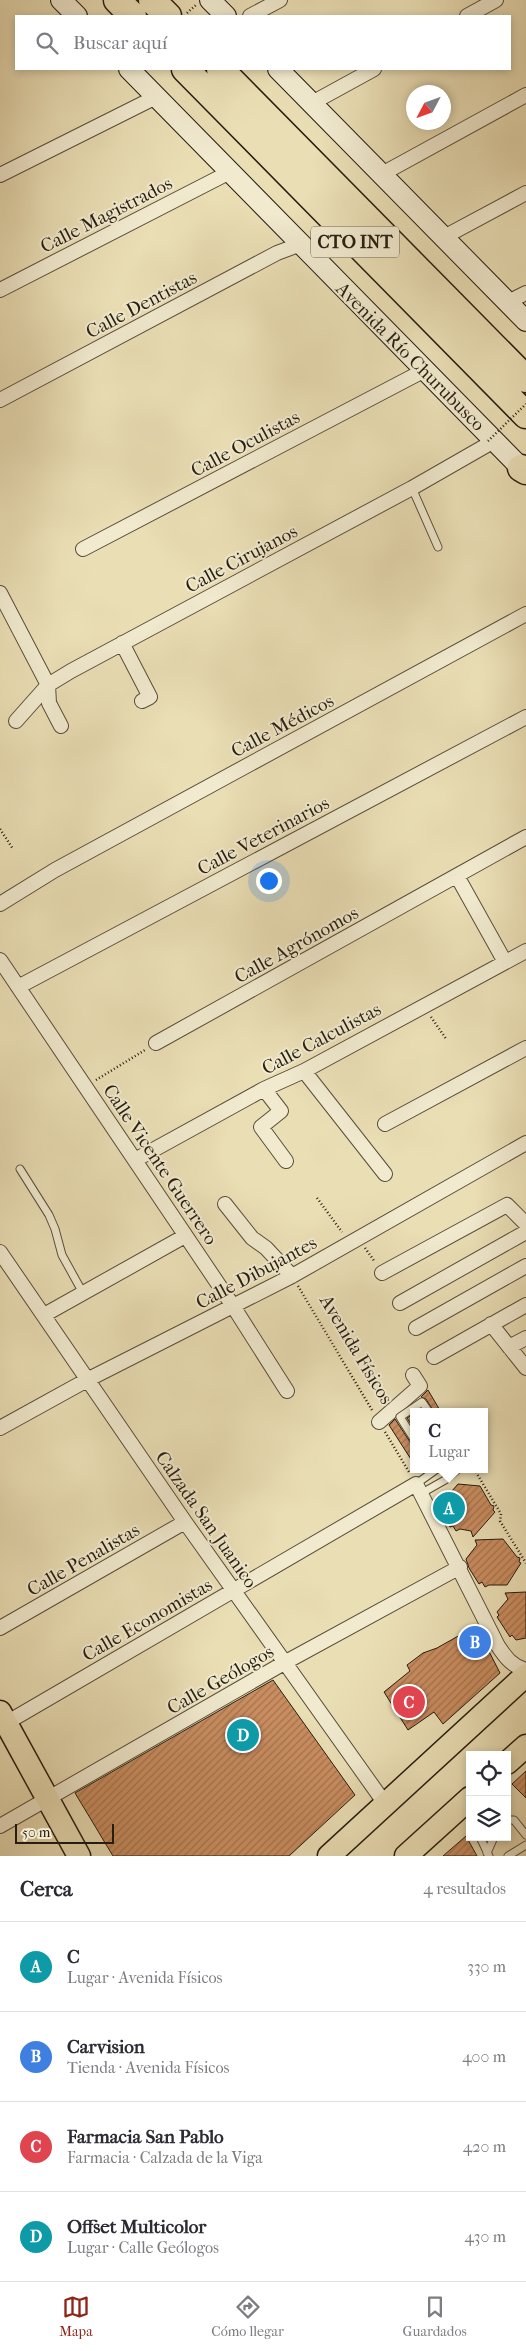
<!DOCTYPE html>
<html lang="es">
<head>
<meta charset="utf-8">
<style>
  body { margin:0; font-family:"IM FELL French Canon",serif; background:#f7f7f7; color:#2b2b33 }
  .controls { position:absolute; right:15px; bottom:15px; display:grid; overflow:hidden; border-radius:0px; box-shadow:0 2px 8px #0003 }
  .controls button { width:45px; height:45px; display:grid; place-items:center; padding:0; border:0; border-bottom:1px solid #e1e1e2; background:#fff; color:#2b2b33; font:25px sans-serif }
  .compass { position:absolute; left:406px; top:85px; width:45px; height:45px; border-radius:50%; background:#fff; box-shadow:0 2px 8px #0003; rotate:229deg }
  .scale { position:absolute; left:15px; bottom:12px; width:99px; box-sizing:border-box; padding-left:5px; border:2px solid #271e11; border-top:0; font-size:14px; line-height:18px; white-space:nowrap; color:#271e11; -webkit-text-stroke:4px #f1eacf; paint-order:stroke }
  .you { position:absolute; left:268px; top:880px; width:18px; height:18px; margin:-12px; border:4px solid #fff; border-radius:50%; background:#1a73e8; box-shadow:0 0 0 8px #1a73e833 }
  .badge { display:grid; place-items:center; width:32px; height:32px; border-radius:50%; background:#8f2418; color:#fff; font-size:16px; font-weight:700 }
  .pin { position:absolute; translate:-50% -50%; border:2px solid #fff; box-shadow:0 1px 5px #0006 }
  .popup { position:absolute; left:410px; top:1408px; width:78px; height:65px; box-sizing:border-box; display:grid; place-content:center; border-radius:0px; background:#fff; filter:drop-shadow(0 1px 4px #0005); font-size:16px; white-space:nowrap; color:#7c7c81 }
  .popup b { font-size:19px; color:#2b2b33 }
  .popup::after { content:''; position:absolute; left:50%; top:100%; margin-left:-10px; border:10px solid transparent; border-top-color:#fff }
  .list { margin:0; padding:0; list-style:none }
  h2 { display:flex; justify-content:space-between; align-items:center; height:65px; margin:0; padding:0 20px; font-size:21px }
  h2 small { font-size:16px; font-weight:400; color:#7c7c81 }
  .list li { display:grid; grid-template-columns:32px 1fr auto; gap:15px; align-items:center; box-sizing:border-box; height:90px; padding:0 20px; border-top:1px solid #e1e1e2 }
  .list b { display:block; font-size:19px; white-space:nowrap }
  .list p { margin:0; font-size:16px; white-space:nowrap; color:#7c7c81 }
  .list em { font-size:16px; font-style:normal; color:#7c7c81 }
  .icon { flex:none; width:28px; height:28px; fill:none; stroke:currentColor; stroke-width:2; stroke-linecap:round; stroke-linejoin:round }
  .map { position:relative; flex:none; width:526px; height:1856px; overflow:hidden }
  .search { position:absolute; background:#fff; box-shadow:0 2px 8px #0003; left:15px; right:15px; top:15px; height:55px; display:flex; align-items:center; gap:12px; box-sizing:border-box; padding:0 18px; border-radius:0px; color:#7c7c81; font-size:19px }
  .sheet { height:425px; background:#fff }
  nav { display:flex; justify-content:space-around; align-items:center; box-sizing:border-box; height:70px; border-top:1px solid #e1e1e2; background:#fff; font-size:14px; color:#7c7c81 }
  nav a { display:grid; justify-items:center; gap:2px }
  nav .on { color:#8f2418 }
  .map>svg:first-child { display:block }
</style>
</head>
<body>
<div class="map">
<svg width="526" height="1856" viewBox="0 0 526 1856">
  <defs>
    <pattern id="building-hatch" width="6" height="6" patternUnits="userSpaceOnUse" patternTransform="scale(1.25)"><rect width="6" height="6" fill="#c98d60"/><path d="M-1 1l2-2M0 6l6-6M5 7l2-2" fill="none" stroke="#a3734e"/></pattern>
  </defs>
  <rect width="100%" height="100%" fill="#eadeb5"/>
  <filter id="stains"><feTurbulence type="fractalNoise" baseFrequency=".004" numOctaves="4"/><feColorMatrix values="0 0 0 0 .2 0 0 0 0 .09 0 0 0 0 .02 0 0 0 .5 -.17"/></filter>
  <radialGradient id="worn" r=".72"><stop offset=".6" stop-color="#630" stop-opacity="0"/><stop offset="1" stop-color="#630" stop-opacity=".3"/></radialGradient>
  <!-- building -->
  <path fill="url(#building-hatch)" stroke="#271e11" d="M428,1390L441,1412H434L426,1399L421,1397Z
    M414,1414V1429L407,1418Z
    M395,1419L410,1442L414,1444V1464L389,1425Z
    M458,1484L480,1486L491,1505L494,1506L493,1510L495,1512L473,1537L471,1531L460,1529L456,1531L453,1526L450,1527L439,1506Z
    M503,1539L517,1557L520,1558L519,1562L521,1563L507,1585H489L485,1587L482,1582L479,1584L469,1568L466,1559L477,1545L475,1540Z
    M526,1592V1638L516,1640L512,1635L510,1637L497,1617L499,1615L497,1612L508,1599L505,1593Z
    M476,1626L500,1673L443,1724L434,1712L408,1730L384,1692L410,1671L407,1665L423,1653L437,1648Z
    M273,1680L355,1795L289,1856H113L75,1793Z
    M526,1771V1798L512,1784Z
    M466,1836L477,1856H443Z"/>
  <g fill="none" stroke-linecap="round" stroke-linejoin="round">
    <defs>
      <path id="lane" d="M412,488L438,547
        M20,1169L49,1215L55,1229L62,1255L83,1293
        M416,1484L437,1469
        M422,1493L445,1480L458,1469
        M507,1820H514L526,1835
        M480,1837L489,1856
        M487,1853L494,1837
        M508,1856L526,1845"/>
      <path id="street" d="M250,16L280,0
        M467,16L496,0
        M312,103L374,69
        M382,174L526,95
        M0,175L156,97
        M444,237L526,193
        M0,290L230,172
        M508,302L526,293
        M0,400L277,253L301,244
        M83,549L425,370
        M0,593L48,685L49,703L61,726
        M122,643L150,697L142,701
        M16,721L48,685L71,671L412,488L494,441
        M457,876L505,962
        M0,904L55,870L526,614
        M0,960L233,1306L287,1391
        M18,987L526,717
        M156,1043L526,837
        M304,1071L385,1174
        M264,1089L281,1111L261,1127L286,1161
        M385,1124L526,1048
        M135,1160L264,1089L304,1071L526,951
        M225,1204L252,1238L266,1248L292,1276
        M0,1252L185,1522L386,1805
        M382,1273L507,1205L526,1224
        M400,1303L526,1232
        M44,1315L185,1236
        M491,1324L526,1368
        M416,1328L526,1266
        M509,1347L526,1338
        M434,1357L526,1305
        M379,1422L420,1386L413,1375
        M0,1428L87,1380L292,1276L526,1143
        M0,1628L185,1522
        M1,1726L416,1484L498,1646C506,1658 512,1666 526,1670
        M0,1826L284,1663L460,1567"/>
      <path id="secondary" d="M61,0L77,16
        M210,0L226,16
        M129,69L526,473
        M278,69L526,321"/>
      <path id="primary" d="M0,1712L79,1856
        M507,1763L526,1746
        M329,1856L526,1675
        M406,1856L470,1798"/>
      <path id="highway" d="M117,0L133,16
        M152,0L168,16
        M185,69L526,415
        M220,69L526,379
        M521,468L526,471"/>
    </defs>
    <!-- lane casing -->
    <use href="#lane" stroke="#584e3a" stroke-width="9"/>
    <!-- street casing -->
    <use href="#street" stroke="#584e3a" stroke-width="16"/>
    <!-- secondary casing -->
    <use href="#secondary" stroke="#271e11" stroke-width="22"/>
    <!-- primary casing -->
    <use href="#primary" stroke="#271e11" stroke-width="25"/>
    <!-- highway casing -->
    <use href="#highway" stroke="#271e11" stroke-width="29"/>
    <!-- path -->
    <path stroke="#271e11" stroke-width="2.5" stroke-dasharray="1 2.5" stroke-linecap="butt" d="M187,13L196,5
      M0,829L13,849
      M431,1017L447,1040
      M96,1080L145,1050
      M317,1198L342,1232
      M365,1248L375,1262
      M298,1286L372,1410
      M385,1432L409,1472
      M474,1469L501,1514L500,1521L526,1563"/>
    <!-- lane -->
    <use href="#lane" stroke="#f1eacf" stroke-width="7"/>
    <!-- street -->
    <use href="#street" stroke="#f1eacf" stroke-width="14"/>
    <!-- secondary -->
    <use href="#secondary" stroke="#f1eacf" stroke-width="20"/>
    <!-- primary -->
    <use href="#primary" stroke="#eadeb5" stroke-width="22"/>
    <!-- highway -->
    <use href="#highway" stroke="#eadeb5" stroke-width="26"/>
    <defs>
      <path id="lane-bridge" d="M414,1439L400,1417L422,1402L429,1412"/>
    </defs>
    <!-- lane-bridge casing -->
    <use href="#lane-bridge" stroke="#584e3a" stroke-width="9" stroke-linecap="butt"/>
    <!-- path-bridge -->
    <path stroke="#271e11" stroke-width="2.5" stroke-dasharray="1 2.5" stroke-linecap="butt" d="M488,441L526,404"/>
    <!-- lane-bridge -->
    <use href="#lane-bridge" stroke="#f1eacf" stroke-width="7"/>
  </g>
  <g text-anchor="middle" stroke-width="4" stroke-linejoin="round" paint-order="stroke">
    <!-- shield labels -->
    <rect fill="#f1eacf" stroke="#645b4a" stroke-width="1" x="311" y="226.5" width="88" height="31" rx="4"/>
    <g font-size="18" font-weight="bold" fill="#271e11">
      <text x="355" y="248">CTO INT</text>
    </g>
    <!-- street labels -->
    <g font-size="19" fill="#271e11" stroke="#f1eacf">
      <text transform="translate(106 214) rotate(-27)" y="7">Calle Magistrados</text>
      <text transform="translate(141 304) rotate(-28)" y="7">Calle Dentistas</text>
      <text transform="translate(411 356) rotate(45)" y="7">Avenida Río Churubusco</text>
      <text transform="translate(245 443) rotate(-28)" y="7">Calle Oculistas</text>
      <text transform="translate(241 558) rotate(-28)" y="7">Calle Cirujanos</text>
      <text transform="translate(282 725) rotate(-28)" y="7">Calle Médicos</text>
      <text transform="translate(263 835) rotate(-28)" y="7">Calle Veterinarios</text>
      <text transform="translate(296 944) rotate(-29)" y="7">Calle Agrónomos</text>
      <text transform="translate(321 1038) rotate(-28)" y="7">Calle Calculistas</text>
      <text transform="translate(161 1164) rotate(56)" y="7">Calle Vicente Guerrero</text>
      <text transform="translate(256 1272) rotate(-28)" y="7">Calle Dibujantes</text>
      <text transform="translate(357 1349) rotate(59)" y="7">Avenida Físicos</text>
      <text transform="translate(207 1519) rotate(55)" y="7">Calzada San Juanico</text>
      <text transform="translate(83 1559) rotate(-30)" y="7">Calle Penalistas</text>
      <text transform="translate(147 1619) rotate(-30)" y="7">Calle Economistas</text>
      <text transform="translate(220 1679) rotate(-30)" y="7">Calle Geólogos</text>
    </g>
  </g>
  <rect width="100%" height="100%" filter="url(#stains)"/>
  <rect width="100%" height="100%" fill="url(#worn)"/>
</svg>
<div class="controls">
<button><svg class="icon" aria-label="locate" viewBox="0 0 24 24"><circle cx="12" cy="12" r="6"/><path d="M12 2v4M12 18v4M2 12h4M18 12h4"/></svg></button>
<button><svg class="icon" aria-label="layers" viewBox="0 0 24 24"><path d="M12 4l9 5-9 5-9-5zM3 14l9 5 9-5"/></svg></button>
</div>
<svg class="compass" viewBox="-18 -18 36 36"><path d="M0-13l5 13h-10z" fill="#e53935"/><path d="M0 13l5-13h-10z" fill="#7c7c81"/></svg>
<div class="scale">50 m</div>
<div class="you"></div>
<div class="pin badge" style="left:449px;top:1508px;background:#0f9aa8">A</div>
<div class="popup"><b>C</b>Lugar</div>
<div class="pin badge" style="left:475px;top:1642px;background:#3f7fe0">B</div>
<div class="pin badge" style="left:409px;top:1702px;background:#e0444e">C</div>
<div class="pin badge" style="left:243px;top:1735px;background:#0f9aa8">D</div>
<div class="search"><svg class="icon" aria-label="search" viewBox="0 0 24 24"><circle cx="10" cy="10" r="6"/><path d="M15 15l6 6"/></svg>Buscar aquí</div>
</div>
<section class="sheet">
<h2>Cerca<small>4 resultados</small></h2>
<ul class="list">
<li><span class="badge" style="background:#0f9aa8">A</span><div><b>C</b><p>Lugar · Avenida Físicos</p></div><em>330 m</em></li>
<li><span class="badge" style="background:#3f7fe0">B</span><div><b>Carvision</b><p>Tienda · Avenida Físicos</p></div><em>400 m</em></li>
<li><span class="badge" style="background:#e0444e">C</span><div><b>Farmacia San Pablo</b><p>Farmacia · Calzada de la Viga</p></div><em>420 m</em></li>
<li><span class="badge" style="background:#0f9aa8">D</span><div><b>Offset Multicolor</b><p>Lugar · Calle Geólogos</p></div><em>430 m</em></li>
</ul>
</section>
<nav>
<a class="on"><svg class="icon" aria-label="map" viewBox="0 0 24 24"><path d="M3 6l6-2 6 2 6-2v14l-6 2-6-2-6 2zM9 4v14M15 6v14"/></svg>Mapa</a>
<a><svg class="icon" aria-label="directions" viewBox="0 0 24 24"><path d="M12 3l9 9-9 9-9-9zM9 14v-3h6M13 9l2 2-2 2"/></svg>Cómo llegar</a>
<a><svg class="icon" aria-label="saved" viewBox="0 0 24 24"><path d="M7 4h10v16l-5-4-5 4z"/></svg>Guardados</a>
</nav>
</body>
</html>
